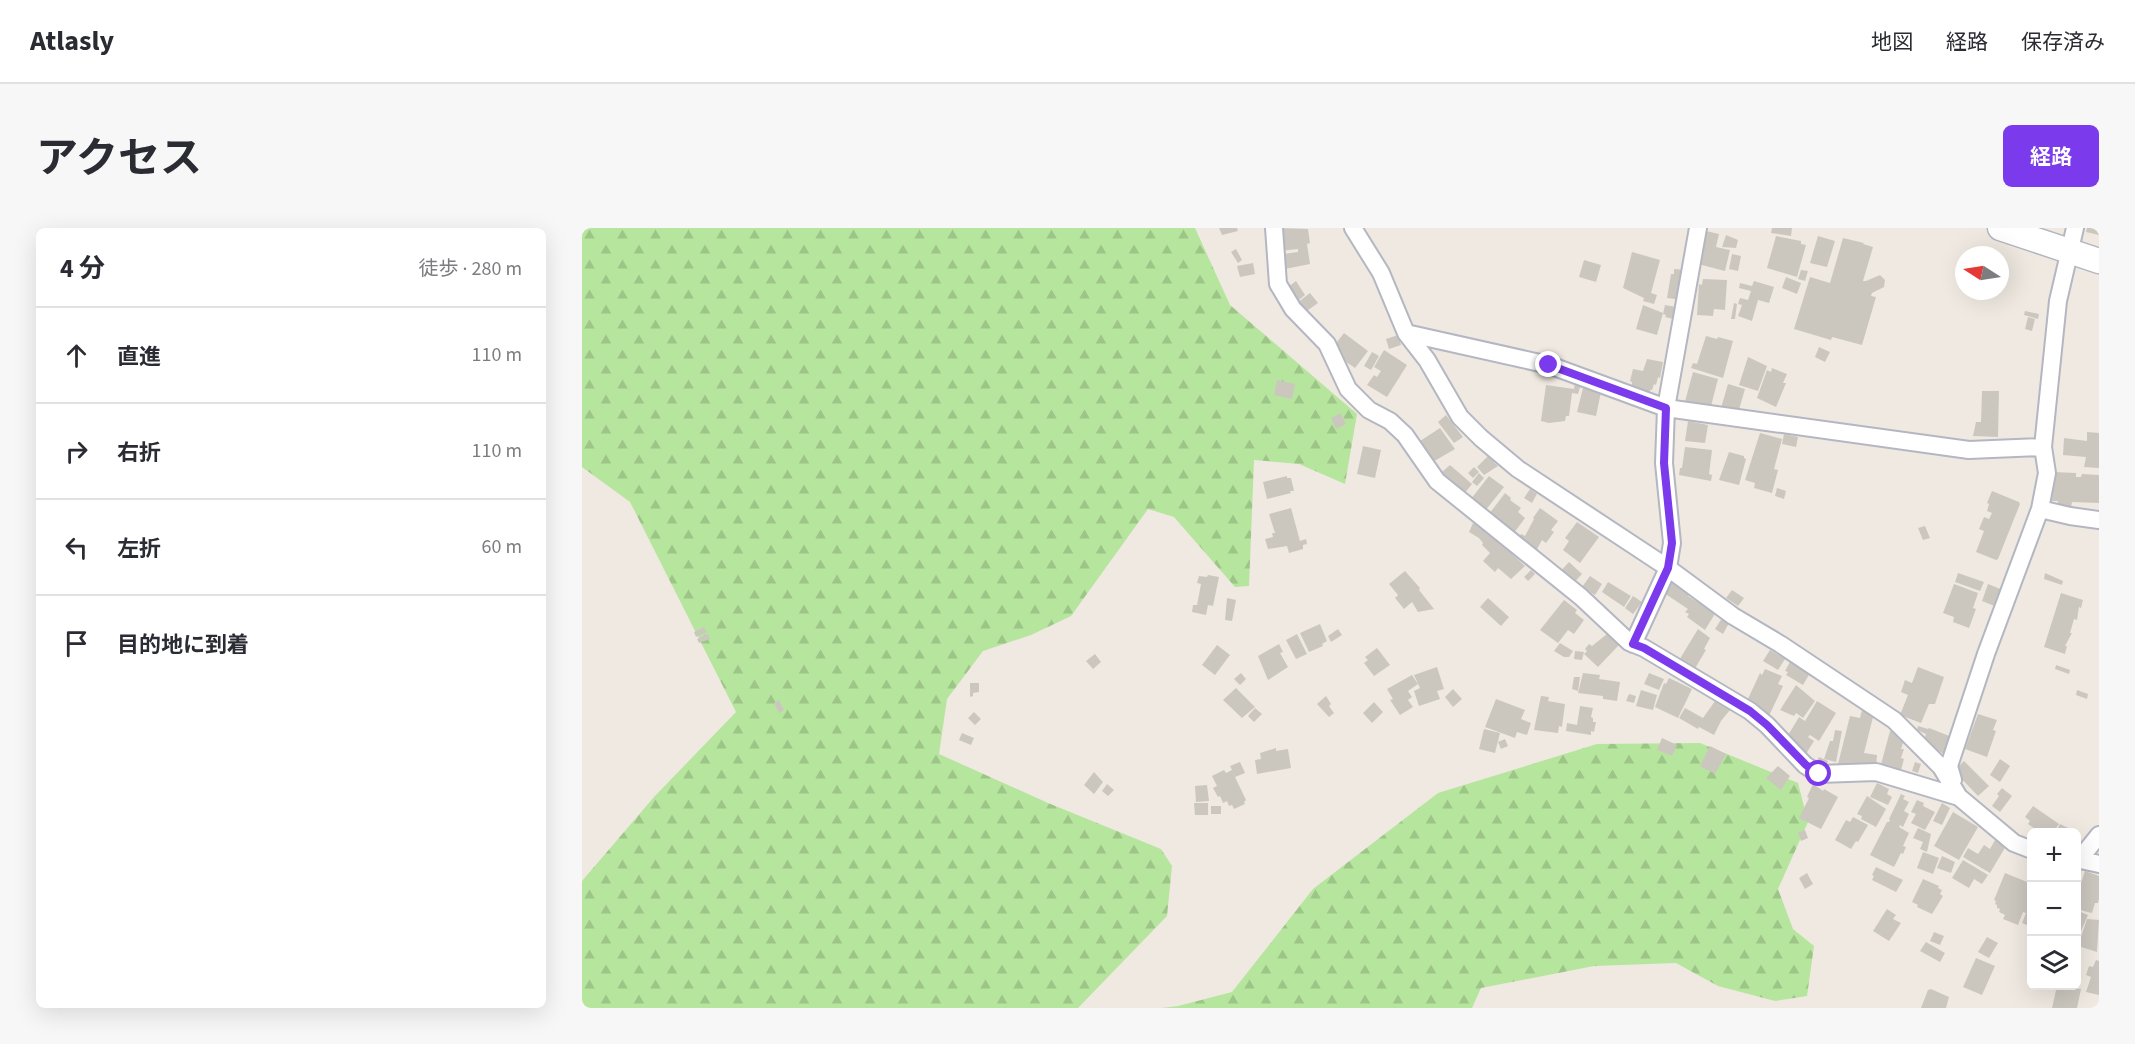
<!DOCTYPE html>
<html lang="ja">
<head>
<meta charset="utf-8">
<style>
  body { margin:0; font-family:"Source Sans 3","Noto Sans JP",sans-serif; background:#f7f7f7; color:#2b2b33 }
  .controls { position:absolute; right:18px; bottom:18px; display:grid; overflow:hidden; border-radius:9px; box-shadow:0 6px 24px #0002 }
  .controls button { width:54px; height:54px; display:grid; place-items:center; padding:0; border:0; border-bottom:2px solid #e1e1e2; background:#fff; color:#2b2b33; font:30px sans-serif }
  .compass { position:absolute; left:1373px; top:18px; width:54px; height:54px; border-radius:50%; background:#fff; box-shadow:0 6px 24px #0002; rotate:282deg }
  .stop { position:absolute; width:18px; height:18px; margin:-14px; border:4px solid #7c3aed; border-radius:50%; background:#fff }
  .stop.end { background:#7c3aed; border-color:#fff; box-shadow:0 2px 6px #0008 }
  .list { margin:0; padding:0; list-style:none }
  h2 { display:flex; justify-content:space-between; align-items:center; height:78px; margin:0; padding:0 24px; font-size:26px }
  h2 small { font-size:20px; font-weight:400; color:#7c7c81 }
  .list li { display:grid; grid-template-columns:39px 1fr auto; gap:18px; align-items:center; box-sizing:border-box; height:96px; padding:0 24px; border-top:2px solid #e1e1e2 }
  .list b { display:block; font-size:22px; white-space:nowrap }
  .list em { font-size:20px; font-style:normal; color:#7c7c81 }
  .icon { flex:none; width:33px; height:33px; fill:none; stroke:currentColor; stroke-width:2; stroke-linecap:round; stroke-linejoin:round }
  .map { position:relative; flex:none; width:1517px; height:780px; overflow:hidden; border-radius:9px }
  header { display:flex; align-items:center; gap:36px; box-sizing:border-box; height:84px; padding:0 30px; background:#fff; border-bottom:2px solid #e1e1e2 }
  header strong { font-size:28px }
  nav { display:flex; gap:33px; margin-inline-start:auto; font-size:21px }
  .intro { display:flex; align-items:center; justify-content:space-between; box-sizing:border-box; height:144px; padding:0 36px }
  h1 { margin:0; font-size:42px }
  .button { padding:15px 27px; border-radius:9px; background:#7c3aed; color:#fff; font-size:21px; font-weight:700 }
  main { display:flex; gap:36px; padding:0 36px }
  aside { flex:1; background:#fff; border-radius:9px; box-shadow:0 6px 24px #0002 }
  .map>svg:first-child { display:block }
</style>
</head>
<body>
<header>
<strong>Atlasly</strong>
<nav><a>地図</a><a>経路</a><a>保存済み</a></nav>
</header>
<div class="intro"><h1>アクセス</h1><a class="button">経路</a></div>
<main>
<aside>
<h2>4 分<small>徒歩 · 280 m</small></h2>
<ul class="list">
<li><svg class="icon" aria-label="ahead" viewBox="0 0 24 24"><path d="M12 20V5M6 11l6-6 6 6"/></svg><div><b>直進</b></div><em>110 m</em></li>
<li><svg class="icon" aria-label="right" viewBox="0 0 24 24"><path d="M7 20v-9h11M14 6l5 5-5 5"/></svg><div><b>右折</b></div><em>110 m</em></li>
<li><svg class="icon" aria-label="left" viewBox="0 0 24 24"><path d="M17 20v-9H6M10 6l-5 5 5 5"/></svg><div><b>左折</b></div><em>60 m</em></li>
<li><svg class="icon" aria-label="arrive" viewBox="0 0 24 24"><path d="M6 21V4h12l-3 4 3 4H6"/></svg><div><b>目的地に到着</b></div></li>
</ul>
</aside>
<div class="map">
<svg width="1517" height="780" viewBox="0 0 1517 780">
  <defs>
    <pattern id="forest-firs" width="22" height="20" patternUnits="userSpaceOnUse" patternTransform="scale(1.5)"><rect width="22" height="20" fill="#b6e59e"/><path d="M5 1l3.5 6h-7zM16 11l3.5 6h-7z" fill="#9dc588"/></pattern>
  </defs>
  <rect width="100%" height="100%" fill="#efe9e1"/>
  <!-- forest -->
  <path fill="url(#forest-firs)" d="M0,0H613L648,77L775,186L763,256L717,236L672,232L667,358L653,359L592,289L566,281L489,388L449,407L401,423L365,471L357,526L466,575L579,621L590,638L585,688L496,780H0V653L72,569L154,484L48,274L0,239Z
    M1118,515L1216,555L1226,594L1196,661L1211,701L1232,718L1225,768L1193,773L1136,758L1094,735L1012,738L899,760L890,780H580L596,778L650,764L731,661L856,565L1015,516Z"/>
  <!-- building -->
  <path fill="#cbc7bf" d="M637,0H655L656,3L640,7Z
    M696,0L726,1L728,15L725,16L728,36L703,41L701,26L716,24V21L698,23Z
    M1190,0H1210L1209,8L1189,5Z
    M1505,0H1517V7L1504,4Z
    M1120,2L1137,6L1134,19L1148,22L1143,43L1116,36Z
    M1144,7L1156,12L1154,20L1140,19Z
    M1194,8L1219,13V16L1224,17L1215,49L1185,40Z
    M1236,8L1253,13L1245,39L1228,35Z
    M1261,10L1282,15L1281,16L1291,19L1281,53H1284L1298,47L1303,52L1302,59L1290,65L1289,68L1294,69L1280,117L1250,109L1249,112L1212,101L1228,49L1248,55Z
    M654,21L660,32L656,35L649,24Z
    M1050,24L1078,32L1069,65L1075,67L1072,76L1061,73L1062,70L1041,60Z
    M1150,26L1159,28L1156,43L1147,41Z
    M1002,32L1019,37L1014,54L997,49Z
    M671,35L673,46L658,49L655,38Z
    M1092,41L1104,42L1100,72L1085,70L1089,46H1092Z
    M1219,42L1226,43L1223,53L1216,51Z
    M1204,49L1219,55L1215,66L1200,60Z
    M1121,51L1145,52L1143,82L1132,81L1131,88L1115,87L1117,56L1120,57Z
    M714,53L723,67L713,75L702,62Z
    M1172,53L1192,59L1187,75L1176,72L1170,93L1156,88L1160,77L1156,76L1158,70L1166,72L1169,63L1157,60L1158,55L1170,58Z
    M728,65L736,75L722,85L715,75Z
    M1152,75L1155,76L1153,91H1149Z
    M1061,77L1081,85L1075,107L1054,101Z
    M1083,77L1094,79L1091,91L1083,89L1084,87L1081,86Z
    M1443,83L1457,86L1456,91L1442,87Z
    M1446,89L1453,91L1450,103L1443,101Z
    M762,105L786,123L773,140L748,123Z
    M816,107L819,117L807,121L804,111Z
    M1124,108L1135,111L1136,109L1151,113L1141,150L1109,140L1111,135L1115,136Z
    M1237,119L1248,124L1243,134L1233,129Z
    M802,122L825,137L805,169L785,157L792,147L795,149L799,143L792,139Z
    M790,124L797,128L789,142L782,138Z
    M1166,129L1185,138L1176,163L1157,157Z
    M1065,131L1081,134L1078,150L1076,149L1074,157L1072,156L1070,162H1068V164L1050,160V154L1048,153L1051,141L1061,143Z
    M1190,140L1205,146L1201,155H1204L1194,179L1175,170L1185,142L1189,144Z
    M1111,144L1136,151L1128,182L1102,177Z
    M695,152L713,156L710,171L692,167Z
    M993,155L999,156L996,166L990,165L987,188H984L983,193L967,195L959,193L964,157L992,161Z
    M1146,156L1163,161L1156,185L1139,180Z
    M1001,160L1019,164L1014,188L995,184Z
    M1400,163H1417L1416,209L1391,208L1394,194H1399Z
    M759,185L764,196L754,201L749,190Z
    M864,187L881,209L872,215L856,194Z
    M1106,193L1126,197L1123,215L1103,213Z
    M858,200L873,221L849,235L835,215Z
    M1505,204L1517,205V240L1502,239L1504,229L1481,227L1482,210L1505,213Z
    M1178,205L1200,211L1192,241L1196,242L1190,265L1172,260L1173,255L1163,252Z
    M1202,206L1216,209L1214,219L1200,216Z
    M781,218L799,222L793,250L775,246Z
    M1103,219L1130,222L1127,246L1130,247L1129,253L1097,247L1098,240H1100Z
    M1147,224L1162,228V230L1164,231L1157,257L1137,252Z
    M906,228L916,238L902,247L895,239Z
    M868,237L890,256L878,271L853,250Z
    M892,239L897,244L891,250L886,245Z
    M1472,244L1494,245V249H1499L1500,246L1517,247V275L1490,274L1489,279L1476,278V273H1470Z
    M897,245L902,250L895,258L890,254Z
    M705,248V250H709L712,263H708L709,265L685,271L681,254Z
    M907,248L922,259L903,283L885,276Z
    M1195,260L1204,263L1202,271L1193,268Z
    M948,261L955,266L950,275L942,270Z
    M1410,263L1437,274L1438,276L1416,331L1414,332L1394,324L1402,303L1397,301L1402,289L1407,291L1410,285L1405,283L1407,276L1405,275Z
    M923,265L929,270L928,272L939,280L936,284L943,290L929,309L904,290Z
    M709,280L718,313L724,311L725,316L721,317V321L707,325L705,318L686,321L683,311L691,309L690,305H693L687,286Z
    M958,280L976,293L969,302L972,304L964,315L960,312L953,325L935,312L939,306L943,308L952,291L951,290Z
    M995,294L1017,309L998,335L981,322L987,313L983,310Z
    M891,295L905,302L943,338L929,351L916,340L913,344L901,333L908,325L900,317L901,315L897,310L887,304Z
    M1343,298L1348,310L1341,312L1336,300Z
    M987,334L1000,346L988,359L975,347Z
    M949,342L953,346L946,353L942,349Z
    M823,343L838,360L837,362L852,381L836,384L830,374L822,381L813,370L816,367L807,356Z
    M1376,345L1402,354L1398,363L1373,354Z
    M1463,345L1481,353L1480,357L1462,351Z
    M626,347L637,349L631,378L626,377L624,387L610,384L611,377H615L619,356L615,355L617,348L625,349Z
    M1008,348L1020,356L1013,367L1000,359Z
    M1091,353L1108,366L1106,368L1117,375L1118,373L1134,384L1123,402L1105,389L1107,386L1103,384L1106,381L1082,365Z
    M1026,354L1049,368L1042,379L1020,364Z
    M1372,356L1396,365L1391,380L1394,381L1387,400L1371,394L1372,389L1361,385Z
    M1406,356L1421,362L1415,379L1400,373Z
    M1150,362L1162,370L1156,378L1144,370Z
    M1479,365L1501,372L1499,380L1497,379L1495,392L1492,391L1488,405H1490L1483,418H1485L1483,426L1462,419Z
    M1051,368L1060,374L1051,386L1043,380Z
    M645,370L654,372L650,393L643,392Z
    M906,370L927,389L919,398L898,379Z
    M982,372L995,382L993,385L1002,392L992,406L986,402L976,415L958,402Z
    M1140,390L1147,395L1141,406L1133,401Z
    M738,396L745,413L740,416L741,418L727,424L718,405Z
    M122,399L125,404L114,409L112,404Z
    M756,401L760,407L749,414L746,408Z
    M1116,401L1128,410L1122,421L1124,422L1112,442L1096,434Z
    M126,406L128,411L117,415L115,411Z
    M715,406L725,426L714,431L704,412Z
    M1025,406L1037,417L1016,439L1002,426L1005,423L1003,421L1007,416L1010,418Z
    M978,415L991,423L987,429H982L972,423Z
    M697,416L701,424L698,425L706,439L686,452L676,428Z
    M635,417L648,427L633,447L620,437Z
    M795,420L808,437L792,448L782,435L786,432L783,429Z
    M1188,422L1203,431L1196,442L1181,433Z
    M993,423L1002,424L1000,432L992,431Z
    M513,426L519,434L511,441L504,433Z
    M1208,434L1228,445L1221,457L1204,447L1206,444L1203,443Z
    M1474,437L1488,442L1487,446L1473,441Z
    M855,439L862,461L855,463L858,471L837,478L832,463L838,460L832,447Z
    M1336,439L1362,449L1353,476H1347L1339,495L1318,487L1326,467L1319,464L1323,452L1330,455Z
    M1183,441L1200,448L1196,456L1201,458L1186,490L1165,473L1178,445L1180,447Z
    M659,445L664,451L658,457L652,451Z
    M1001,445L1018,447L1017,451L1038,454L1035,473L1021,471V468L996,465Z
    M1067,445L1082,451L1077,462L1062,456Z
    M830,447L836,456L826,463L830,469L826,472L831,479L818,487L808,472L811,471L805,461Z
    M992,449H998L996,463L990,461Z
    M1087,450L1110,461L1096,490L1073,479L1082,455L1084,456Z
    M388,455H397V464L391,465V468L388,469Z
    M1214,457L1233,473L1221,490L1214,485L1212,488L1198,482Z
    M654,460L673,479L660,490L641,472Z
    M871,461L880,471L871,479L863,469Z
    M1059,462L1075,467L1071,482L1054,478Z
    M1495,462L1506,466L1505,471L1494,467Z
    M1047,466L1054,468L1052,475L1044,473Z
    M744,468L749,476L747,478L752,485L747,489L735,476Z
    M959,468L967,469L966,473L983,476L980,499L977,498L976,505L952,502Z
    M914,471L943,482L939,491L949,495L945,507L935,504L933,510L903,499Z
    M197,472L202,482L197,485L192,475Z
    M1133,473L1148,482L1139,493L1132,507L1117,499L1116,501L1097,490L1103,480L1121,490Z
    M1235,473L1254,485L1237,513L1228,507L1226,509L1232,513L1224,526L1215,521L1210,515L1212,513L1205,509L1217,489L1223,493Z
    M792,474L801,484L790,495L781,485Z
    M998,478L1011,480L1009,489L1011,490V494H1014L1012,504L1009,503V507L984,503L985,495L995,497Z
    M673,480L680,486L672,494L666,488Z
    M1280,482L1292,485L1282,525L1295,527L1294,539L1269,540L1256,536L1268,488L1278,490Z
    M392,484L399,491L393,497L386,490Z
    M1396,486L1415,492L1411,502L1414,503L1405,529L1383,521Z
    M1336,498L1346,501L1347,500L1370,509L1363,526L1353,522L1342,512L1344,506L1335,502Z
    M902,501L918,505L913,525L897,521Z
    M1253,502L1260,503L1254,534L1242,531L1248,513H1251Z
    M1308,503L1318,506L1316,511L1322,512L1319,521H1322L1319,530L1322,531L1318,546L1298,540Z
    M380,505L392,510L389,517L377,512Z
    M1080,510L1095,517L1090,528L1075,522Z
    M923,511L926,518L919,521L916,514Z
    M1128,518L1144,526L1133,546L1118,538Z
    M694,520V523L706,521L709,540L675,546L673,532L679,531L678,525Z
    M1237,529L1246,533L1243,540L1233,536Z
    M1418,531L1428,538L1418,554L1408,547Z
    M1382,533L1407,558L1396,568L1372,543Z
    M658,534L663,545L653,549L664,572L662,574L663,576L652,581L650,577L647,578L645,573L641,575L638,568L636,569L631,560L635,558L630,548L642,542L644,545L650,542L648,538Z
    M1333,534L1339,536L1336,545L1330,543Z
    M1196,538L1208,548L1199,562L1184,550Z
    M512,544L521,554L512,566L502,557Z
    M1295,555L1307,561L1305,566L1310,569L1306,577L1288,569Z
    M525,556L532,562L526,568L520,563Z
    M1231,556L1241,563L1242,561L1256,569L1239,601L1217,590L1227,570L1225,569Z
    M625,557L627,573L614,574L613,558Z
    M1420,560L1430,568L1418,584L1410,578L1417,568L1415,566Z
    M1319,566L1323,568L1321,571L1327,574L1322,583L1327,586L1321,599L1318,597L1317,599L1327,605L1321,618L1324,619L1321,626L1319,625L1312,639L1288,627L1305,594H1307L1308,592L1307,591Z
    M1285,568L1304,581L1294,599L1279,591L1280,588L1275,586Z
    M1335,572L1342,575L1341,578L1353,584L1343,602L1329,595L1334,586L1329,584Z
    M612,575H626V587H613Z
    M1360,575L1368,580L1360,597L1351,593Z
    M629,578H639V586H629Z
    M1451,578L1477,596L1472,603L1474,604L1478,596L1494,604H1457L1446,596L1448,593L1443,589Z
    M1371,584L1396,599L1377,632L1352,618Z
    M1271,589L1286,597L1276,614L1274,613L1269,621L1253,612L1264,592L1268,594Z
    M1336,600L1349,606L1345,624L1338,621L1341,614L1331,610Z
    M1223,602L1226,610L1219,613L1216,604Z
    M1413,612L1424,618L1408,645L1381,629L1386,620L1396,626L1402,617L1408,621Z
    M1341,624L1357,630L1351,646L1335,640Z
    M1360,628L1373,634L1369,645L1355,640Z
    M1381,632L1406,647L1400,656L1392,651L1387,660L1370,650Z
    M1294,639L1321,652L1314,664L1290,652L1292,648L1290,647Z
    M1503,643L1517,648V671L1516,675H1513L1510,685L1494,681V671Z
    M1225,645L1231,656L1223,661L1217,650Z
    M1423,645L1450,656V699L1440,695L1444,685L1441,684L1436,697L1421,691L1423,687L1417,684L1418,681L1415,680V677L1413,676L1414,673L1412,672Z
    M1341,651L1357,658L1356,660L1360,662L1358,666L1361,668L1350,686L1335,679L1336,677L1330,674Z
    M1305,681L1314,687L1311,691L1319,695L1307,713L1291,703Z
    M1494,682L1506,687L1499,703L1494,702Z
    M1505,691L1517,692L1515,724L1496,718Z
    M1352,704L1362,708L1358,717L1348,713Z
    M1405,709L1416,715L1407,730L1396,724Z
    M1344,714L1363,725L1358,734L1338,723Z
    M1394,730L1413,738L1400,767L1381,759Z
    M1514,732L1517,733V767L1504,764L1509,749L1504,747L1507,738L1511,739Z
    M1475,758L1499,761L1495,780H1470Z
    M1349,761L1367,769L1364,780H1339L1346,762Z"/>
  <g fill="none" stroke-linecap="round" stroke-linejoin="round">
    <defs>
      <path id="street" d="M692,0L696,56L711,81L745,116L766,161L787,182L808,193L823,207L855,253L999,369L1047,414L1062,420L1168,483L1185,497L1223,537L1237,546L1294,544L1377,569L1432,615L1450,622
        M771,0L799,45L824,105L845,132L878,189L899,210L936,241L1086,340L1151,388L1198,416L1312,492L1359,539L1377,569
        M824,105L967,137L1084,180L1387,222L1461,219
        M1458,281L1488,288L1517,292
        M1051,416L1086,340L1090,315L1082,235L1084,180L1116,0
        M1371,552L1367,538L1404,426L1458,281L1465,245L1461,219L1476,73L1493,0
        M1494,631L1517,636
        M1497,632L1517,607"/>
      <path id="secondary" d="M1418,0L1517,33"/>
    </defs>
    <!-- street casing -->
    <use href="#street" stroke="#b4b7c1" stroke-width="20"/>
    <!-- secondary casing -->
    <use href="#secondary" stroke="#b4b7c1" stroke-width="27"/>
    <!-- street -->
    <use href="#street" stroke="#fff" stroke-width="16"/>
    <!-- secondary -->
    <use href="#secondary" stroke="#fff" stroke-width="24"/>
  </g>
  <g fill="none" stroke-linecap="round" stroke-linejoin="round">
    <!-- route -->
    <path stroke="#7c3aed" stroke-width="8" d="M967,137L1084,180L1082,235L1090,315L1086,340L1051,416L1062,420L1168,483L1185,497L1224,537L1237,546"/>
  </g>
</svg>
<div class="controls">
<button>+</button>
<button>−</button>
<button><svg class="icon" aria-label="layers" viewBox="0 0 24 24"><path d="M12 4l9 5-9 5-9-5zM3 14l9 5 9-5"/></svg></button>
</div>
<svg class="compass" viewBox="-18 -18 36 36"><path d="M0-13l5 13h-10z" fill="#e53935"/><path d="M0 13l5-13h-10z" fill="#7c7c81"/></svg>
<div class="stop" style="left:1237px;top:546px"></div>
<div class="stop end" style="left:967px;top:137px"></div>
</div>
</main>
</body>
</html>
